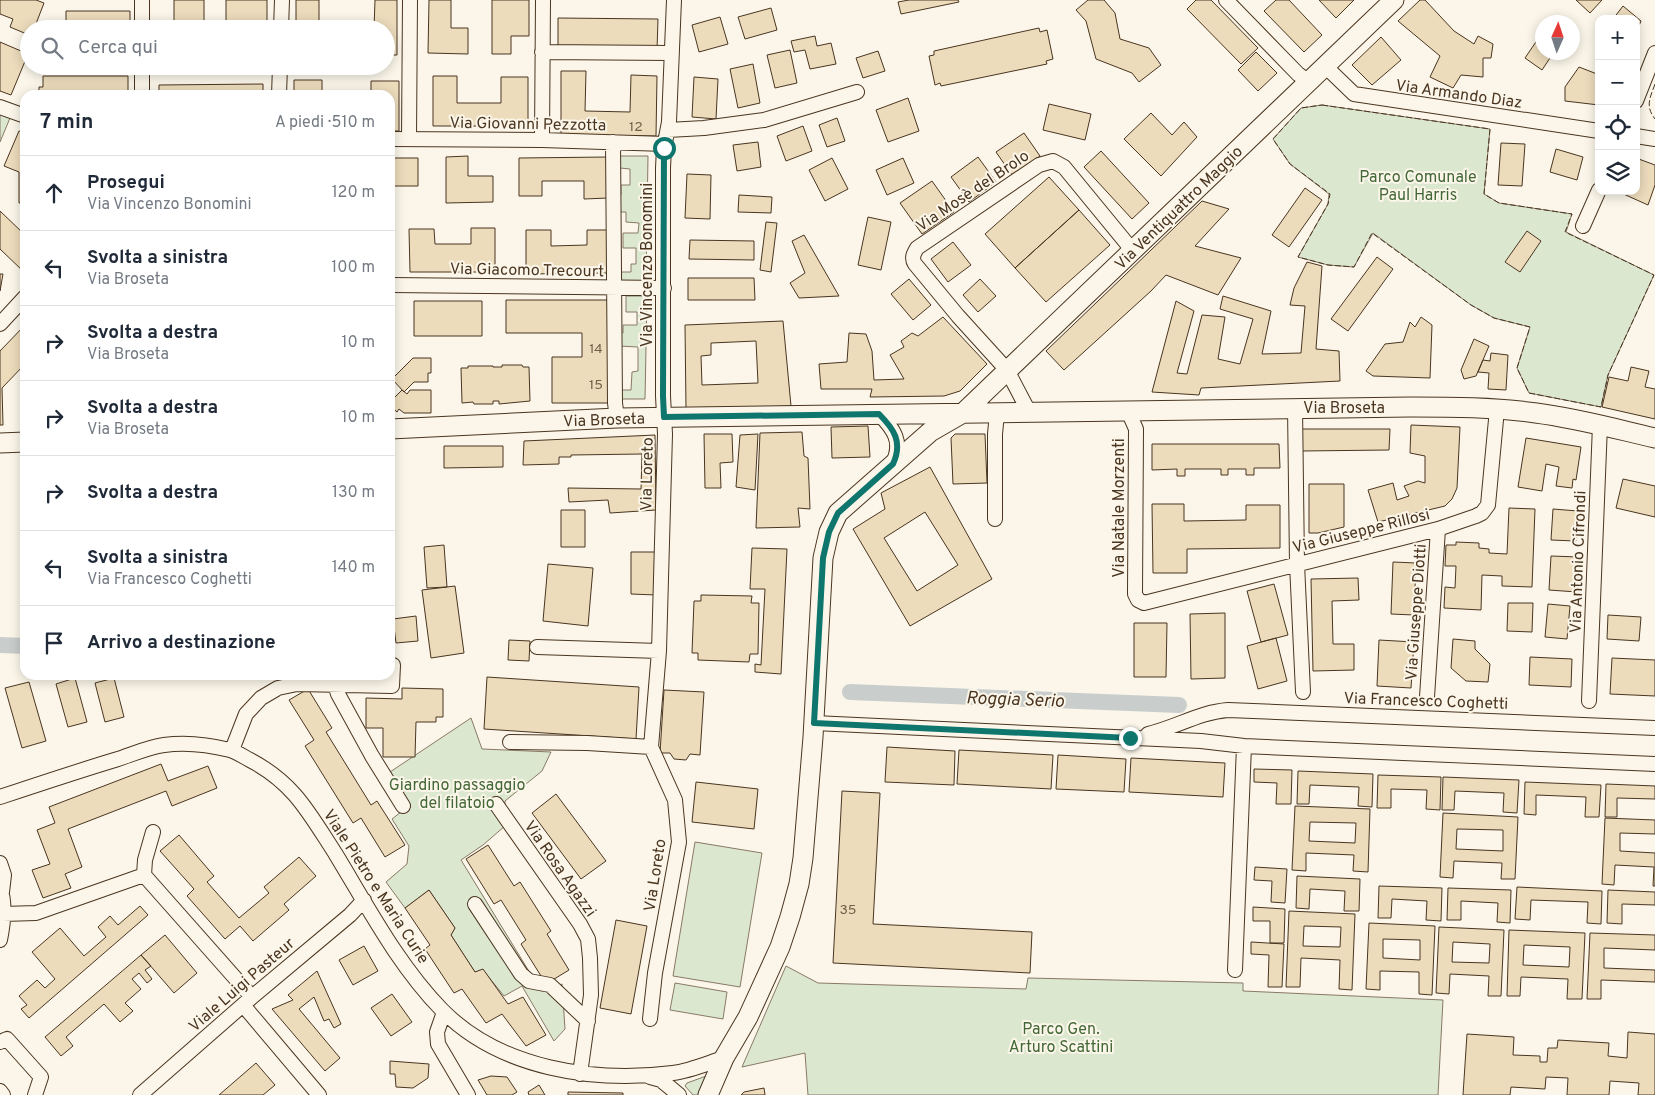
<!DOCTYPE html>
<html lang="it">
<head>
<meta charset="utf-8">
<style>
  body { margin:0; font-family:Overpass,sans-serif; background:#f2f2f3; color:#1f2937 }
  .controls { position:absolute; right:15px; top:15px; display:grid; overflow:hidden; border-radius:10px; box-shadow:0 2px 12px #0003 }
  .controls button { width:45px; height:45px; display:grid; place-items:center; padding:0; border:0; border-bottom:1px solid #e0e1e3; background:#fff; color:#1f2937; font:25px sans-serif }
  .compass { position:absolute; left:1535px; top:15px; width:45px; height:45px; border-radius:50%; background:#fff; box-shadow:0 2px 12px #0003; rotate:3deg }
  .stop { position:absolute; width:15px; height:15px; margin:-11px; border:4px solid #0f766e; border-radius:50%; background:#fff }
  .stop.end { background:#0f766e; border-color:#fff; box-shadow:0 1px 5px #0008 }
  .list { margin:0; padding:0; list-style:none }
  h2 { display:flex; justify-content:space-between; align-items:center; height:65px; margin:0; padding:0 20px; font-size:21px }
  h2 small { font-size:16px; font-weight:400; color:#747a83 }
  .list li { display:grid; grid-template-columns:32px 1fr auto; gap:15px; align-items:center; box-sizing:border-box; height:75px; padding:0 20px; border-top:1px solid #e0e1e3 }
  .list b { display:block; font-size:19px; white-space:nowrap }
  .list p { margin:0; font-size:16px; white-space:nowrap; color:#747a83 }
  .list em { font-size:16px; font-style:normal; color:#747a83 }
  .icon { flex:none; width:28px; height:28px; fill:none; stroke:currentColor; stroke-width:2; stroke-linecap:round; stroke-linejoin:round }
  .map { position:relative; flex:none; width:1655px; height:1095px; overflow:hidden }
  .search { position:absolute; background:#fff; box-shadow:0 2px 12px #0003; left:20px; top:20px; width:375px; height:55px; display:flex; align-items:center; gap:12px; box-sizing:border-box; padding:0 18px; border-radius:28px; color:#747a83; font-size:19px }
  .panel { position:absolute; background:#fff; box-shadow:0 2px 12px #0003; left:20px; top:90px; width:375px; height:590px; border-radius:15px }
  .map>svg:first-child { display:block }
</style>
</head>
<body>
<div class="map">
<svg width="1655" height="1095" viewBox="0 0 1655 1095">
  <rect width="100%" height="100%" fill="#fbf6e9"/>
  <!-- green -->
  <path fill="#dce7d0" stroke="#887966" d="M1322,105L1490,129L1484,194L1499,203L1572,214L1566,232L1654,275L1608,375L1601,407L1529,393L1517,368L1530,327L1494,318L1471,305L1373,233L1354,267L1328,265L1298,257L1328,204L1329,194L1290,164L1273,139L1301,108Z
    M0,114L10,118L0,142Z
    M620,156H648L646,282H618V272H631V264H636V248H623V233H638L639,223L626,222V212H616V195H621V185H630V169L620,168Z
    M626,296H647L645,399H620V390H631L632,372L638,371V347L619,346V334L623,333V325H637V312H626Z
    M471,718L482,749L551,752L542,771L505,801L506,825L483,845L461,860L541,991L562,984L565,1029L554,1041L522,986L504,996L483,970L475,972L451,935L455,928L429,890L405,908L386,882L407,864L409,846L392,819L410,805L390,772Z
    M695,842L762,853L740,987L673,976Z
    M786,966L818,983L1026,989L1028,978L1243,983V991L1443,1000L1438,1095H808L805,1053L742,1067Z
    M675,983L727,992L723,1019L670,1010Z
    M709,1075L700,1095H693L685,1086L687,1083Z"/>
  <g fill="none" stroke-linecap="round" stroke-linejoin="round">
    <!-- canal -->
    <path stroke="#c9cecd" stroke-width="16" d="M0,645L25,646
      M850,692L1179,705"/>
  </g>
  <!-- building -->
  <path fill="#ecdcbc" stroke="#4a3520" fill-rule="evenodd" d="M0,0H36L44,3L34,29H29V35L10,27L13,19L0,14Z
    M174,0H204V29H174Z
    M226,0H267V29H226Z
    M296,0H319V29H296Z
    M375,0H397V55H386V29H374Z
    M429,0H451V28H468V54L428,53Z
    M492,0H529V36H511V54H492Z
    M909,0H958L959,2L901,14L898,2Z
    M1088,0H1104L1115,13L1120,39L1149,48L1161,65L1139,82L1132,73L1096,59L1086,21L1076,10Z
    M1196,0H1211L1258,48L1241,64L1187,9Z
    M1276,0H1289L1322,35L1304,52L1264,11Z
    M1319,0H1354L1336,18Z
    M1420,0H1425L1454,31L1474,44L1478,36L1493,44L1491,58H1483V77L1461,75L1453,88L1430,77L1440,56L1398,21Z
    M1576,0H1602L1590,13Z
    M1623,6L1641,21L1636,33V19H1613Z
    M771,8L777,30L745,39L738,17Z
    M66,11H130V29H58V25H66Z
    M720,17L728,44L699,52L692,25Z
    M558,18L658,19L657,50L558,48Z
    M1039,28L1040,32L1047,30L1053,59L1046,61L1047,64L941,86L940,83L935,85L929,56L934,55V51Z
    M1542,33V52H1554L1542,70L1525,58Z
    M815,36L817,46L831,43L836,64L810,69L805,50L794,52L791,41Z
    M1381,37L1401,60L1372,85L1352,65Z
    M0,42L28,54L11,95L0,91Z
    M790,50L797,83L775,88L767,55Z
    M878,51L885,71L863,78L856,58Z
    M1256,52L1277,73L1258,91L1238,70Z
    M753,64L760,103L738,108L730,69Z
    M1599,65V105L1565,101V87L1579,67L1597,74Z
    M561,71H586L585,111L630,112L631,75L657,76L656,136L561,135Z
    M43,76H128V95H39V87H43Z
    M433,76H457V103H501V77H528V126H433Z
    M694,77L718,79L716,119L692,117Z
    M294,80H322V95H294Z
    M371,81H399V131H390V95H371Z
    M263,84V95H159V85Z
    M908,98L919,131L888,142L876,110Z
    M1049,104L1091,114L1085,140L1043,130Z
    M1151,113L1172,135L1184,122L1197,137L1161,176L1124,139Z
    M837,118L845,141L827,147L819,125Z
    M803,126L812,151L786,161L777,136Z
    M19,131L25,133V203H19V172L4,166Z
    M1024,133L1040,156L1012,175L996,152Z
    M758,142L761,167L737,171L733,145Z
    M1501,143L1525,144L1522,186L1498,185Z
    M1556,149L1583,157L1577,180L1550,172Z
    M1101,151L1149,203L1132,219L1084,167Z
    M468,156V176H493V202L446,203V157Z
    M608,157V198L584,199V181H542V196H519V158Z
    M978,157L996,182L969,202L951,177Z
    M390,158H418V186H393V201L390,202Z
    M832,158L848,189L825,201L809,170Z
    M903,158L914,183L887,195L876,170Z
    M1636,158L1655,165V185L1648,205L1619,192L1636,191Z
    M687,174L711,175L710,219L685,218Z
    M1049,177L1079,210L1015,268L985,234Z
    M932,181L954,212L922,234L900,203Z
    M1305,188L1322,200L1289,247L1272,235Z
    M739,195L772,197L771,213L738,212Z
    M1202,201L1229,209L1195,246L1241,258L1218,295L1166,275L1151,291L1064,370L1046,351Z
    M1079,210L1110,245L1046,302L1015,268Z
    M0,211L24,234L25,232V273L0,249Z
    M868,217L891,222L881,270L858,265Z
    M766,222L777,223L771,272L760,270Z
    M471,228H495V272H410L409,229H434L435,244H471Z
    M526,230H551V246L587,245V230H611V273L526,274Z
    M1527,231L1541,241L1520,272L1505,262Z
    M804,235L839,296L799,298L790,283L805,273L792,241Z
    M690,240L754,241V260L689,259Z
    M953,242L971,265L948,282L931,259Z
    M1377,257L1393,269L1348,331L1331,319Z
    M1307,262L1322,266L1316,349L1339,351L1340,381L1201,388L1199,395L1152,392L1176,301L1194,311L1177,373L1187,374L1202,315L1225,317L1218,359L1240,364L1253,319L1220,309L1223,296L1271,311L1262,354L1301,353L1305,306L1290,305L1294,288Z
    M0,274H3L0,291Z
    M688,278H754L755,300H688Z
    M909,279L931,305L913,320L891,294Z
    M980,279L996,296L978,312L963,295Z
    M506,300H612V403H552V357H582V333H506Z
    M414,301H482V336H414Z
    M943,317L987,364L960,391L944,396L870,397L872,389H821L819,364L847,362L849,333L866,334L872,351L874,380L904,379L890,355L904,347L901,341L912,333L918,336Z
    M1421,317L1432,325L1430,378L1373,376L1366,371L1385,344L1403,342L1410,322L1415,327Z
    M783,321L791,406L686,410L685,325ZM756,341L758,383L702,385L701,356L711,355V343Z
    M25,325V364L2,388L3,425H0V351Z
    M1474,339L1489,346L1476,376L1464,379L1461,370Z
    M1491,353L1508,355L1506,390L1488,389L1489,373L1478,372L1483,360L1490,361Z
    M413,358H431V373H428V382H414L404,392L392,379Z
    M502,365H522L523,367H529L530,401L499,404V401H493V404H474L473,402L462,403L461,368H468V366H493V367H502Z
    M1631,367L1649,371L1645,387L1655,389V419L1602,407L1609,377L1628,381Z
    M402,390L407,394L410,390H431V413H404L399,409L397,412L390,406V402Z
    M1411,425L1460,427L1457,488L1452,499L1445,506L1378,522L1368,490L1393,483L1397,500L1409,496L1404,486L1418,481L1425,483V456L1410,453Z
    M868,426L870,457L832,458L831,427Z
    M1301,429H1390L1389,450L1301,451Z
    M802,432L804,456L808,458L810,509L798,508L800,527L756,528L760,433Z
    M704,434H732L733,462L720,463L721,488H705Z
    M758,434L755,490L736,487L740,435Z
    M955,434H985L987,483L953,484L951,438Z
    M655,435L656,510L610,513L608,500L569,502L568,488L641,489L642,454L571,455V457H559V464L523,465L524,441Z
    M1526,438L1581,447L1576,480L1573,479L1572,488L1556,486L1559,467L1546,464L1542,491L1518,487Z
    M1152,444H1279L1280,468H1254V475H1246V469H1228V475H1221V469H1185V476H1177V469L1152,470Z
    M444,446H503V467L444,468Z
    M930,467L992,579L910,626L853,529L885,509L881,493ZM925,512L958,565L917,591L884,538Z
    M1623,479L1655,486V517L1616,508Z
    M1309,484H1344V527L1318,533H1309Z
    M1152,504H1184V521L1246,520V505H1280V548L1187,549V573H1153Z
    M1509,508L1535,509L1532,587L1502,586V576L1482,575L1481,610L1444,608L1445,587L1455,588L1456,566H1445L1446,545H1456V542L1479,543V548L1489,549V553L1507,554Z
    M1553,509L1578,511L1576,541L1551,540Z
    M561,510H585V547H561Z
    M392,530L393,584H390V531Z
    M444,545L447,587L427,588L424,547Z
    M752,548L787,549L781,674L755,672V664L761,665L765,589H750Z
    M631,552H656V595L631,594Z
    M1551,556L1579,557L1577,592L1549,590Z
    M1393,562L1416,563L1414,615L1391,614Z
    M548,564L593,568L588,626L543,621Z
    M1358,578L1359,600L1332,601L1333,644H1354V670L1313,671L1311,579Z
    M1274,584L1288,635L1261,642L1247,591Z
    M455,586L464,653L431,658L422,590Z
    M701,595L752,596L751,603H759L758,654H750L749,662L698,660V653H692L694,601H701Z
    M1508,603H1533L1532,632L1507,631Z
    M1548,604L1570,606L1567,639L1545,637Z
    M1225,613V678L1191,679L1190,614Z
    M1608,615L1641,617L1639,641L1607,639Z
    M416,616L418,641L396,643L393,619Z
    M1134,623H1167L1166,677H1134Z
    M1276,638L1287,681L1258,689L1247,646Z
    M1453,639L1475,641V649L1490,664L1488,682L1466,681L1451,668Z
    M509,640L530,641L529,661L508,660Z
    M1379,640L1414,642L1411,688L1377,686Z
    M1530,657L1572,659L1571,687L1529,685Z
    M1612,658L1655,660V696L1610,694Z
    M487,677L639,687L636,739L484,729Z
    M75,678L87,722L68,727L56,684Z
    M114,678L124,717L105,722L95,683Z
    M29,682L46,741L22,748L5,688Z
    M402,688L443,689V717H436V722H416L415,757H383V728H366V698L402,699Z
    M308,689L332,728L326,732L371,805L377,801L405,845L385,857L361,818L353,823L305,746L314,740L289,700Z
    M664,690L704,692L700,755L690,754L686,760L674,759L670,753H660Z
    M887,747L955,751L954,785L885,782Z
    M959,750L1053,755L1051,789L957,784Z
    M1058,755L1126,759L1124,792L1056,789Z
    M1131,758L1225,763L1223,797L1129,792Z
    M161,764L168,781L208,766L217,788L172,806L166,791L68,829L82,867L65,874L71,888L43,898L32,870L50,864L37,830L55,823L49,807Z
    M1254,769L1292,770L1291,804H1276L1277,783L1254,782Z
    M1298,771L1373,774L1372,807L1358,806L1359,787L1310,785L1309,804H1297Z
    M1378,775L1441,777L1440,810L1426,809L1427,790L1391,789V808H1377Z
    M1443,777L1519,780L1517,813L1503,812L1504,793L1455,791L1454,810H1442Z
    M696,782L758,789L754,829L692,822Z
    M1525,782L1601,785L1599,817H1585L1586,797L1536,795V815L1524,814Z
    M1606,784L1655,786V799L1617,798V817H1605Z
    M842,791L880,793L873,924L1032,932L1030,973L833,963Z
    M556,794L606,861L581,879L532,813Z
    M1295,806L1370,809L1368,872L1353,871L1354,855L1306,853V871L1292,870ZM1310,822L1356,823L1355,843L1309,841Z
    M1443,813L1518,817L1515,879H1501L1502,863L1454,861L1453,878L1440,877ZM1457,829L1503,830V851L1456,849Z
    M1605,818L1655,820V834L1620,833V851L1655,853V886H1653L1654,867L1615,865L1614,885L1602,884Z
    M179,835L214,876L207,882L239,918L269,893L264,887L299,857L316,876L284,904L289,910L253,941L240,926L225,939L187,896L194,889L160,851Z
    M488,845L514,886L520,882L551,931L547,934L569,970L546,984L521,944L526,940L501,900L494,904L466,859Z
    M1255,867L1287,869L1285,903L1271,902L1272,881L1254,880Z
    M1297,876L1360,879L1359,911H1344L1345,891L1310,889L1309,909L1296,908Z
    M1379,886L1442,888L1441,921L1426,920L1427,901L1392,899L1391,918H1378Z
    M1517,887L1602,891L1601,924L1587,923L1588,902L1531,900L1530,920L1515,919Z
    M1448,888L1511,890L1510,923L1497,922L1498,903L1461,901V920H1447Z
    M429,890L455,928L451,935L475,972L483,969L508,1004L523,997L546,1035L526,1046L502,1014L486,1023L462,989L454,993L425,949L430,945L405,908Z
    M1608,890L1655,892V905L1622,904V924L1607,923Z
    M140,906L148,915L29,1018L21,1009L27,1005L19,996L37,980L45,988L55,979L32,952L60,928L84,956L106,937L98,927L110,916L118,925Z
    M1253,907L1285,909L1284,943H1270V921H1253Z
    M1289,911L1355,914L1352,990L1339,989L1340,960L1301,958L1300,987H1286ZM1304,926L1341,927L1340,947L1303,946Z
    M616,920L647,926L631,1014L600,1008Z
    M1369,923L1435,926L1432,995L1419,994V972L1380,971V990L1366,989ZM1383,939L1420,940V960L1383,958Z
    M1439,927L1504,930L1501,996H1488L1489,976L1450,974L1449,994L1436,993ZM1453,942L1490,944L1489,963L1452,962Z
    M1509,930L1585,933L1582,999H1567L1568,979L1521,977L1520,996H1507ZM1524,945L1570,947L1569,967L1523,965Z
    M1590,933L1655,935V950L1604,948V968L1655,970V982L1601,980V999H1587Z
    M165,935L197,973L174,993L141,955Z
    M1251,942L1284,944L1282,987H1268L1269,955L1251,954Z
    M364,946L378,971L353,985L339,960Z
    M141,955L151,966L145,970L152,979L147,983L139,973L132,979L141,989L125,1003L133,1011L120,1022L104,1004L66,1037L73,1046L61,1056L45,1037Z
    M317,971L341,1024L334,1028L329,1019L324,1021L314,997L299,1009L340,1058L325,1071L272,1009L293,1000L288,995Z
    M392,994L412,1022L391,1036L371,1008Z
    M1628,1032L1655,1034V1095H1638L1639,1083L1610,1081L1609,1095H1567L1568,1078L1546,1077L1545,1089L1511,1087L1510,1095H1463L1467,1034L1514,1037L1513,1055L1540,1056V1062H1547L1548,1048H1557L1558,1040L1609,1043L1608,1056L1627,1058Z
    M390,1061L429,1064L428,1078L413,1088L396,1087L395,1074H390Z
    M256,1063L275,1085L263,1095H219Z
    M491,1076L507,1077L517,1092L512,1095H487L478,1080Z
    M539,1085L545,1095H529L528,1092Z
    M764,1088L765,1095H741L744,1092Z
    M568,1092L623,1093V1095H568Z"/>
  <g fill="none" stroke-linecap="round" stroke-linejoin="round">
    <defs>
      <path id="street" d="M142,0V29
        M1226,0L1298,74L1309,82
        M281,29L282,0
        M542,52L671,53
        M142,66V95
        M1325,66L1354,94L1599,131
        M279,95L280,66
        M1636,101L1655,53
        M0,107L25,116
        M668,130L704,128L764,120L857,92
        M1636,136L1655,139
        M390,139L542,140L665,144
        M409,139L410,0
        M542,140L543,0
        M613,142L615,403L617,418
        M1583,226L1599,190
        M390,285L664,288
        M0,324L25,297
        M1295,407L1297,564L1303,692
        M1128,411L1136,429L1135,594L1138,600L1144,603L1438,529L1476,516L1482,513L1488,505L1497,409
        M1029,412L1007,370L958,316L915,264C911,258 914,253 917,248L1039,165L1053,161L1064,167L1133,251
        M879,414C894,429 903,442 893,463
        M995,519V434L997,413
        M537,647L659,651
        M335,684L338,694L372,756L403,806
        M1427,697L1438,529
        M1589,701L1600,425
        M814,723L1201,741L1244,746L1655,764
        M1148,734C1177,727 1200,712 1228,710L1655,728
        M510,742L587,743L651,747
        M232,750L246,714L261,698L278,688L297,684L392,686L393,665
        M0,797C39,784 78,771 118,759C133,754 149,747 164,745C185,742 210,745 230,750C237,752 244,757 250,760C294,783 309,813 335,853C368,907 398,965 442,1010C500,1069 594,1083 673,1073C690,1071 708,1063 724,1058
        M496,804L580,924L588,939L590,958L591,995L580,1074
        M153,832L145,860L144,875L252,997
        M0,863L4,875L2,892
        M0,888C6,903 3,925 0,940
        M475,904L521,974L529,981L550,985L588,1021
        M3,914L36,913L144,875
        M1235,970L1244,746
        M243,1005L319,1095
        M444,1012L437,1032L438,1044L468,1095
        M650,1019L655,973L679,842L675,800L651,747L659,651L665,434L663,396V168L664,148L669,122L674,0
        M0,1042L7,1039L41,1077L35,1095
        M650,1077L661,1080L679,1095
        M0,1091L3,1095
        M140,1095L252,997L350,915L364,900"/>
      <path id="secondary" d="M390,429L617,418L1410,407C1452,407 1494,407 1536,413C1576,418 1616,429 1655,438
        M0,443L25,442
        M708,1095L724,1058L748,1017L780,947L790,917L799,884L803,858L813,737L823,558L829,532L838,513L930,432L963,413L1394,0"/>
    </defs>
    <!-- street casing -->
    <use href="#street" stroke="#4a3520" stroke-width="16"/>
    <!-- secondary casing -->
    <use href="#secondary" stroke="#4a3520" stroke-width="21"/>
    <!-- street -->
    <use href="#street" stroke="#fbf6e9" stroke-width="14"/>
    <!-- secondary -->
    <use href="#secondary" stroke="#fbf6e9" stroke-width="19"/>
    <!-- fence -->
    <path stroke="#4a3520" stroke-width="1" stroke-dasharray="6 2.5" stroke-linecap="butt" d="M1655,84C1650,98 1645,106 1655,119
      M1322,105L1490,129L1484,194L1499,203L1572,214L1565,232L1654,275L1608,375L1601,407L1529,393L1517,368L1530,327L1494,318L1471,305L1372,233L1354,267L1328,265L1298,257L1328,204L1330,194L1290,164L1273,139L1301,108Z"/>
  </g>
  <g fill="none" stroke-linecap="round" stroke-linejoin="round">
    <!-- route -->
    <path stroke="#0f766e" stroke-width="6" d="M664,148L663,396L664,417L879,414C894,429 903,442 893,464L838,513L829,532L823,558L814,723L1130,738"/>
  </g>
  <g text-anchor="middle" stroke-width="4" stroke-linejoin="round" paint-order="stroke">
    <!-- number labels -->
    <g font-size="14" fill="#725f47">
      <text x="636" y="131">12</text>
      <text x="596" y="353">14</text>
      <text x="596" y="389">15</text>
      <text x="848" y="914">35</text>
    </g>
    <!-- street labels -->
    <g font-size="16" fill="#4a3520" stroke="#fbf6e9">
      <text transform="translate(1459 93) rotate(8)" y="6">Via Armando Diaz</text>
      <text transform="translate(528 123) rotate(1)" y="6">Via Giovanni Pezzotta</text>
      <text transform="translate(972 190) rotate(-34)" y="6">Via Mosè del Brolo</text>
      <text transform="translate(1178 207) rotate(-44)" y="6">Via Ventiquattro Maggio</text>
      <text transform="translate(646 265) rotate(-90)" y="6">Via Vincenzo Bonomini</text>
      <text transform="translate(527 269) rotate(1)" y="6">Via Giacomo Trecourt</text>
      <text x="1344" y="413">Via Broseta</text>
      <text transform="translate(604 419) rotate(-2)" y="6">Via Broseta</text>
      <text transform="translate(646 474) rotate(-89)" y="6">Via Loreto</text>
      <text transform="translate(1118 508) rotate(-90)" y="6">Via Natale Morzenti</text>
      <text transform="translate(1361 530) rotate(-14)" y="6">Via Giuseppe Rillosi</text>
      <text transform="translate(1577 562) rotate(-88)" y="6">Via Antonio Cifrondi</text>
      <text transform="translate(1415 612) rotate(-86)" y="6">Via Giuseppe Diotti</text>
      <text transform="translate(1426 700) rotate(2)" y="6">Via Francesco Coghetti</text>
      <text transform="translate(561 868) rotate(55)" y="6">Via Rosa Agazzi</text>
      <text transform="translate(654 875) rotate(-81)" y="6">Via Loreto</text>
      <text transform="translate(377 886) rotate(57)" y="6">Viale Pietro e Maria Curie</text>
      <text transform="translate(241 984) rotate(-41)" y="6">Viale Luigi Pasteur</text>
    </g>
    <!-- park labels -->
    <g font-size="16" fill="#436837" stroke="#fbf6e9">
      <text x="1418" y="182">Parco Comunale<tspan x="1418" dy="18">Paul Harris</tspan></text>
      <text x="457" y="790">Giardino passaggio<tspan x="457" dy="18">del filatoio</tspan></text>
      <text x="1061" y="1034">Parco Gen.<tspan x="1061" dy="18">Arturo Scattini</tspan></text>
    </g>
    <!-- water labels -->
    <g font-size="18" font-style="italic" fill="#4a3520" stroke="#fbf6e9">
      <text transform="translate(1015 699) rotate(2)" y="6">Roggia Serio</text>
    </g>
  </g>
</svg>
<div class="controls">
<button>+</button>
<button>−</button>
<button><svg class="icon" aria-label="locate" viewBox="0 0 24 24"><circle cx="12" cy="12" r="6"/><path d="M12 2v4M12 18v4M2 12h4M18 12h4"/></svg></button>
<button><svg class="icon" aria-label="layers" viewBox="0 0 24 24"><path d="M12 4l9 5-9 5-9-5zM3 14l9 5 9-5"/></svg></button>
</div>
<svg class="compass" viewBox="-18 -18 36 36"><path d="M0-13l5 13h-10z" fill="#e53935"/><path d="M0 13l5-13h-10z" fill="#747a83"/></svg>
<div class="stop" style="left:664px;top:148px"></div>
<div class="stop end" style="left:1130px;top:738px"></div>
<div class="search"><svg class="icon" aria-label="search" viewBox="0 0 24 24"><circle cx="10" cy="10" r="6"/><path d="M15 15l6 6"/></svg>Cerca qui</div>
<section class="panel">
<h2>7 min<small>A piedi · 510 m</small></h2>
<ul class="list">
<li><svg class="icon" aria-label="ahead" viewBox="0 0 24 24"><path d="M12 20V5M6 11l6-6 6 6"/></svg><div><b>Prosegui</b><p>Via Vincenzo Bonomini</p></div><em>120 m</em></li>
<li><svg class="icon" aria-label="left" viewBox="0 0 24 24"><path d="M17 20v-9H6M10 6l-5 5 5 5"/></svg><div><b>Svolta a sinistra</b><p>Via Broseta</p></div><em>100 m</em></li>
<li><svg class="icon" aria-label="right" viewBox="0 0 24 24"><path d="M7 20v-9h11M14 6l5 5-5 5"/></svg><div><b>Svolta a destra</b><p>Via Broseta</p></div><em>10 m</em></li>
<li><svg class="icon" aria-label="right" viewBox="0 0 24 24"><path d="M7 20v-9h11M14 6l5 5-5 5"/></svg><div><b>Svolta a destra</b><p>Via Broseta</p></div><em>10 m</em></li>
<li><svg class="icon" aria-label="right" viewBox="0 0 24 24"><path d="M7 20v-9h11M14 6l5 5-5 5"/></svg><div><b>Svolta a destra</b></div><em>130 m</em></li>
<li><svg class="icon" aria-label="left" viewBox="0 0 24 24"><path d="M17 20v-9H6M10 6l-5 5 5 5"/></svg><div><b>Svolta a sinistra</b><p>Via Francesco Coghetti</p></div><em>140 m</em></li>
<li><svg class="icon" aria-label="arrive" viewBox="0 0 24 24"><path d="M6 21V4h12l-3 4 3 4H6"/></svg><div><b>Arrivo a destinazione</b></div></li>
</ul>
</section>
</div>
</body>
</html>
